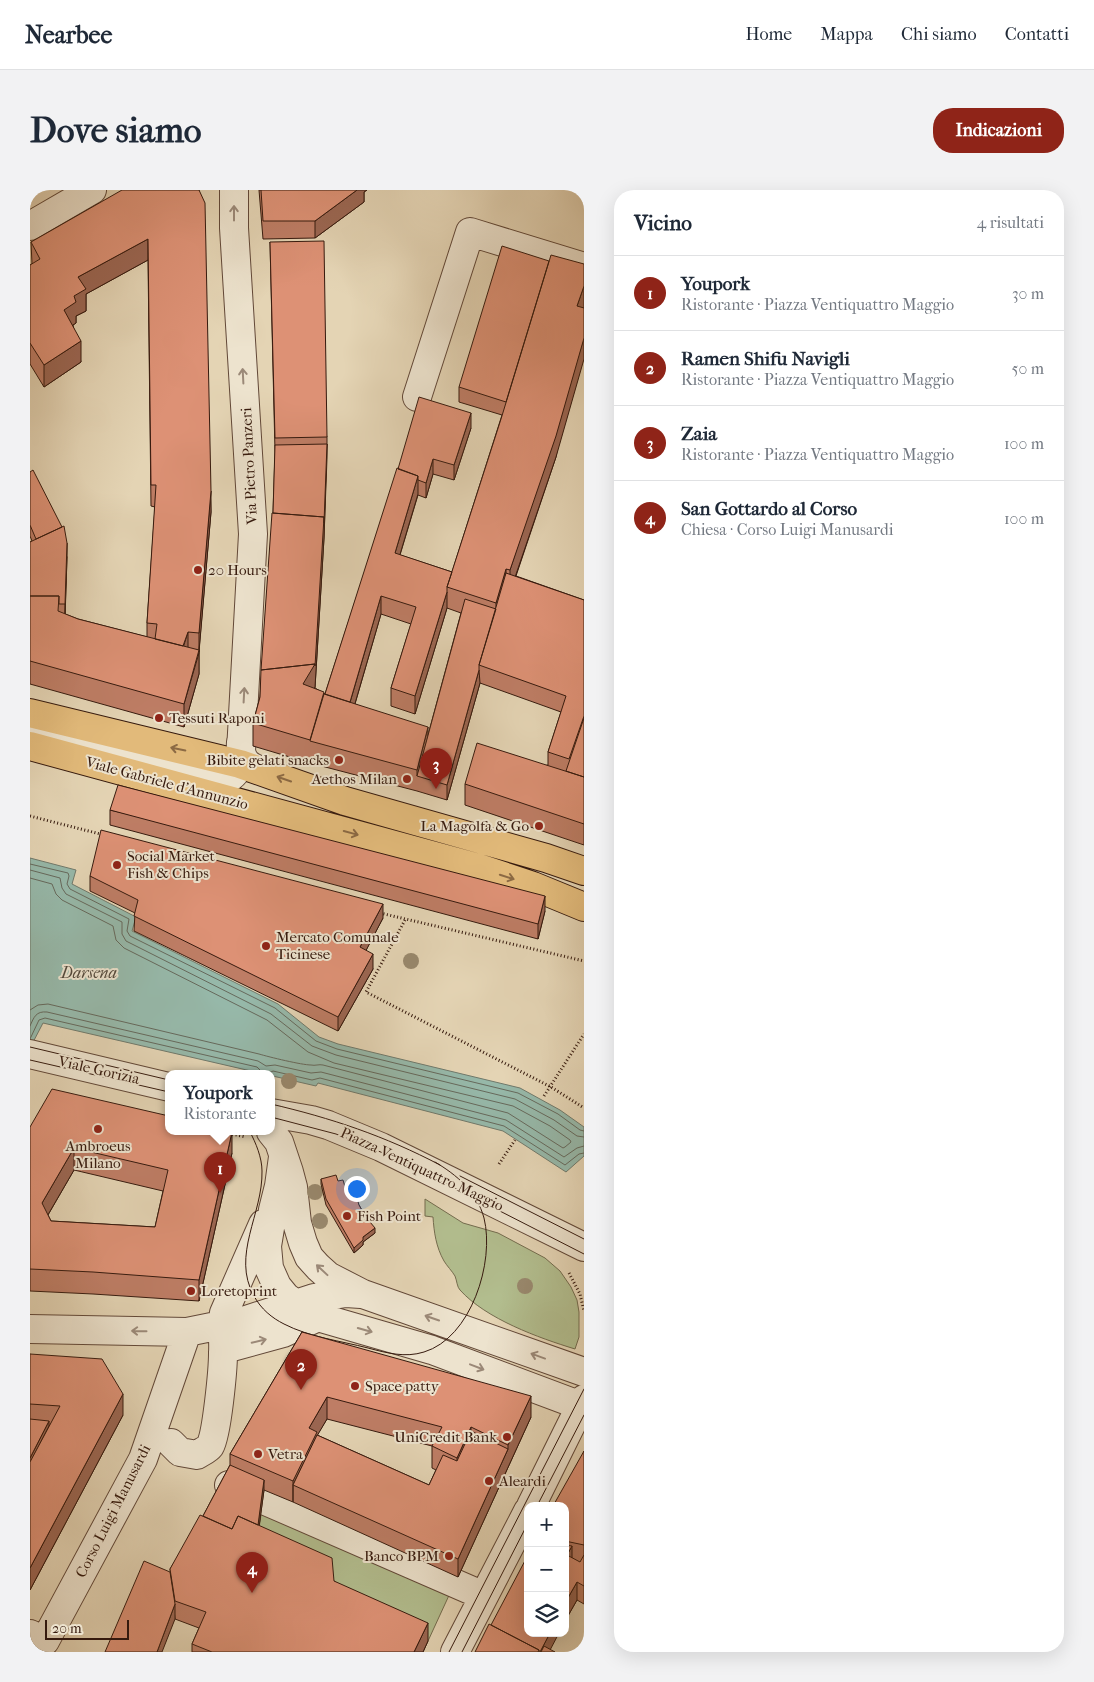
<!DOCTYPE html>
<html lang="it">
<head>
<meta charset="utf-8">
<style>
  body { margin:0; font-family:"IM FELL French Canon",serif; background:#f2f2f3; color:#1f2937 }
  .controls { position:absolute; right:15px; bottom:15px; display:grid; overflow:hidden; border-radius:10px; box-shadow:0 5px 20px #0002 }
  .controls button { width:45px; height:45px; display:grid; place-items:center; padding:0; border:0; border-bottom:1px solid #e0e1e3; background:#fff; color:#1f2937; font:25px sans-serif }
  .scale { position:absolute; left:15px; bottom:12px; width:84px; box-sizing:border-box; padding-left:5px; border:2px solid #361a0e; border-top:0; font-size:14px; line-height:18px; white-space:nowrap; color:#361a0e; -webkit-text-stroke:4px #ede3ce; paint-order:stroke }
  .you { position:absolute; left:326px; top:998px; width:18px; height:18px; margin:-12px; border:4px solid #fff; border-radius:50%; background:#1a73e8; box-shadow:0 0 0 8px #1a73e833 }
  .badge { display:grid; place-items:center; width:32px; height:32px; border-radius:50%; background:#8f2418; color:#fff; font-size:16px; font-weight:700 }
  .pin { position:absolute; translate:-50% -41px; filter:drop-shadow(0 1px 2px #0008) }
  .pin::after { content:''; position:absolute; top:26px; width:18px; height:15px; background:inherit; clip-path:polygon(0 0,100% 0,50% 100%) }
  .popup { position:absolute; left:135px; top:880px; width:110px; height:65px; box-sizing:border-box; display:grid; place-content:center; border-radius:10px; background:#fff; filter:drop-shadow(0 1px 4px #0005); font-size:16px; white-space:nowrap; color:#747a83 }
  .popup b { font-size:19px; color:#1f2937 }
  .popup::after { content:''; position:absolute; left:50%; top:100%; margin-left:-10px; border:10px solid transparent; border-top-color:#fff }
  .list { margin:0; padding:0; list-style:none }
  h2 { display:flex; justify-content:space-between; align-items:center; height:65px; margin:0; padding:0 20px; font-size:21px }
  h2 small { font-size:16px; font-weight:400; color:#747a83 }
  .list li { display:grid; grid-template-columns:32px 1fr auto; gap:15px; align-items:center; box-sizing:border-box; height:75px; padding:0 20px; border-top:1px solid #e0e1e3 }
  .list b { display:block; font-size:19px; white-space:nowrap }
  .list p { margin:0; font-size:16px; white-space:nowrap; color:#747a83 }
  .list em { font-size:16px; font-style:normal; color:#747a83 }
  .icon { flex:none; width:28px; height:28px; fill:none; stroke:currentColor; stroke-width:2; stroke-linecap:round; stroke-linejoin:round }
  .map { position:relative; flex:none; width:554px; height:1462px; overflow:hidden; border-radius:20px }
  header { display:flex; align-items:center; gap:30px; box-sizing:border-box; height:70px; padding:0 25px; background:#fff; border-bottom:1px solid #e0e1e3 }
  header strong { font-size:24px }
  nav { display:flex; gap:28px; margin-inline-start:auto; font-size:18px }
  .intro { display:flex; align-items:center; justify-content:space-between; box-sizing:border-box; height:120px; padding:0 30px }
  h1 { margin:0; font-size:35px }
  .button { padding:12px 22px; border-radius:20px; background:#8f2418; color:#fff; font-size:18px; font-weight:700 }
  main { display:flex; gap:30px; padding:0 30px }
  aside { flex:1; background:#fff; border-radius:20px; box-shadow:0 5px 20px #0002 }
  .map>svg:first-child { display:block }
</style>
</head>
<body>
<header>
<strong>Nearbee</strong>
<nav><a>Home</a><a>Mappa</a><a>Chi siamo</a><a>Contatti</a></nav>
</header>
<div class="intro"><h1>Dove siamo</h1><a class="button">Indicazioni</a></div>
<main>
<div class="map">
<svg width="554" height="1462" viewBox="0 0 554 1462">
  <rect width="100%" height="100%" fill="#e4d4b4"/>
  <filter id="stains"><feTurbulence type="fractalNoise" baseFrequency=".004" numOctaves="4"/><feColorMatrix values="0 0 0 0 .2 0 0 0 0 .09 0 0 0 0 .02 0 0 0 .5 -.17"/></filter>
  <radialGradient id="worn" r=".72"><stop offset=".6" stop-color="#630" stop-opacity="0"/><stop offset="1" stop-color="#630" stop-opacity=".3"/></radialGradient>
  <!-- green -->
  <path fill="#b2bd8e" stroke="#746c4e" d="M395,1009L433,1033L468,1043L515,1068L530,1081L541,1097L547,1110L549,1122V1147L545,1159C509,1148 456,1129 430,1100C427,1097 427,1091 425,1086C422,1081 417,1076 414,1071C406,1057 404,1042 403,1027L395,1026Z
    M232,1318L421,1401L398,1451L227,1352Z"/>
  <!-- water -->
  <path fill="#96b8a9" stroke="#70796b" d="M0,668L46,680L42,694L106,727L102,741L248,814L289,847L308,854L490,898L530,920L554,937V966L536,982L473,941L288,893L286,896L13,833L0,858Z"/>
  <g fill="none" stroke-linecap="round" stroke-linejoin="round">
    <!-- shore -->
    <path stroke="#66695c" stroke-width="1" d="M0,674L38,683L39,686L37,694L40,699L99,729L97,741L100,746L245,818L286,851L307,859L488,903L528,924L550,940L554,941
      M0,680L30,688L32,698L36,704L92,732V744L96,751L241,824L282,856L306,865L485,909L524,930L547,946L554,947
      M0,688L22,694L26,704L32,710L83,736L86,750L94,758L237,830L278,862L304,873L483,916L520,936L540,950L541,952L535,957L533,958L478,923L293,875C289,874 285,876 281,875C272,875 239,867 229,864L18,814L8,815L0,820
      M0,836C4,827 6,821 17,822L228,871L236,876L245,875L281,883L291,882L476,930L534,967L547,958L554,956
      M0,849L9,830L15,828L227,877L230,880L231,884
      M237,884L243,881L282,890L290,888L474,936L535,975L549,964L554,963"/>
    <defs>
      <path id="minor" d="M204,0V38L223,344L211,561C213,572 219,576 229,580
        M0,36L62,0
        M387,207L440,42L554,77
        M0,544L12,543L31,546L190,591C211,587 210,570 211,552
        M0,864L139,897
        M241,923L281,930L298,935L351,957L554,1057
        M241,942L249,952L259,982L263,997L267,1033L273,1053L279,1067L288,1077L298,1086L333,1104L554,1182
        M253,967L249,996L243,1020L237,1056L239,1078L247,1096L256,1107L266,1114L288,1127L402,1160L554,1217
        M0,1139L157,1142L216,1130L284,1108L316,1103L331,1104
        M193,1162L202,1157L253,1143L288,1127
        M141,1253L150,1262L167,1265C171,1262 177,1260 180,1256C187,1244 193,1179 193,1163C194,1149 191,1137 194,1123L233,1034
        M199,1295L454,1406
        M501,1316L554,1209
        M0,1444L15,1451L113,1269L157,1142
        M425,1462L498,1321"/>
      <path id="major" d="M0,523L210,574L315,611L516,668L554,681
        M0,556L449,678L503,696L554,717"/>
    </defs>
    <!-- minor casing -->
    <use href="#minor" stroke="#624838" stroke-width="30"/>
    <!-- major casing -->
    <use href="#major" stroke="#361a0e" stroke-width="30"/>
    <!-- path -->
    <path stroke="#361a0e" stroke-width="3" stroke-dasharray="1 2.5" stroke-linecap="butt" d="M0,626L74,645
      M350,723L554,771
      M375,730L336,802L521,897L554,918
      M514,906L554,844
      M192,942L216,947
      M469,974L485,950
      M539,1083L550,1104L554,1121"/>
    <!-- minor -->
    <use href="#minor" stroke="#ede3ce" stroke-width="28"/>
    <!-- major -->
    <use href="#major" stroke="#e2ba7a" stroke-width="28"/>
    <!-- tram -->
    <path stroke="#361a0e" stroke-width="1" d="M0,857L139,890
      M0,870L139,902
      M241,914C301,928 355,946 410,975
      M241,927L306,944L368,969L554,1064
      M220,942C226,953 232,968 232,981C233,1024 201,1065 224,1106C231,1119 242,1128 254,1134C279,1147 311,1151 338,1158C357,1163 375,1168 394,1162C441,1148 465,1072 454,1028C447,1002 427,985 405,972
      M430,986L554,1049
      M507,1316L554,1225
      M419,1462L554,1199
      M432,1462L498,1333"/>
  </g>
  <!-- trees -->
  <g fill="#99896e">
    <circle cx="381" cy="771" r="8"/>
    <circle cx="259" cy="891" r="8"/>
    <circle cx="285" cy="1002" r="8"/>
    <circle cx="290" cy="1031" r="8"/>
    <circle cx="495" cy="1096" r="8"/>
  </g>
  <!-- wall -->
  <path fill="#be7d65" stroke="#361a0e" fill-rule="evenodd" d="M169,0L181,322L169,460V484L154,537L0,494V352L2,351L0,346V282L37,367L35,424L48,429L117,447V433L125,317L121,316L118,70L56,104V121L46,126V133L43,135L51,172L14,197L0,174V75L2,74L1,52Z
    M229,0H337L334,2V12L285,48L233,49Z
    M240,52L297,247V268L294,348L285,498L295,504L368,279L441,238L424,290L403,284L396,308L388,305L370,365L422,382L472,225L429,212V197L554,118L526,267L486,386L554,410V655L435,615V594L518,575V562L531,522L450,493L417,610L387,601L280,573L223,556V533L230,507L243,323L245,262ZM417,418L431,423L398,545L325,514L351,424L381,434L361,498V516L385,524Z
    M80,620L515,721L508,749L80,635Z
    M60,686L353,728L336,760L343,779L308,841L104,741L105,723L60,701Z
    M0,937L202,963L169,1111L63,1104L0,1101ZM44,980L133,1001L125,1037L21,1031L18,1025Z
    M291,989L316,1000L329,1015L345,1043L333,1052V1055L324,1063L296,1015L291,994Z
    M272,1142L501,1227L428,1387L263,1312L234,1300L229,1336L304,1391L398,1451L393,1462H162V1454L169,1438L145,1429L140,1379L173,1326L200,1275V1264ZM297,1229L402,1256V1278L406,1280L399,1295L287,1245Z
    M0,1164L93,1225L0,1400Z
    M554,1261V1414L547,1410L535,1431V1316Z"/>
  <!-- shaded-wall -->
  <path fill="#9b6652" stroke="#361a0e" d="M327,0H337L334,2V12L285,48V31Z
    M118,49V70L56,104V121L46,126V133L34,141V120L44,106L48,87Z
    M554,96V117L547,137V116Z
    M554,148V169L526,267L480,402V380Z
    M51,151V172L14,197V175Z
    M441,223V238L424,290V275Z
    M297,254L294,348L285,497L273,517V494Z
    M403,269V284L396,308V293Z
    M388,286V304L365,381V363Z
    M181,301V322L169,462V460V484L154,537V514L169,463V443Z
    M37,353V367L35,429V414Z
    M476,379V401L466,419V413Z
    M417,402V418L385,524V506Z
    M351,406V424L319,534V516Z
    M158,442V463L153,458Z
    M449,480L450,493L417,610V595Z
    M398,537V559L387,586V580Z
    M515,706V721L508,749V734Z
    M353,714V728L330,772V757Z
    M343,764V779L308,841V827Z
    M202,942V963L169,1111V1090Z
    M44,958V980L12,1035V1013Z
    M345,1038V1043L333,1052V1055L324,1063V1058L333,1047Z
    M93,1204V1225L0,1400V1378Z
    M501,1206V1227L428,1387V1369L478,1259V1255Z
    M297,1207V1229L287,1246L263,1295V1312V1291L279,1238Z
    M19,1231V1236L0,1274V1268Z
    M441,1237V1259L427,1289V1268Z
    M234,1290V1300L227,1352V1342Z
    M542,1356V1374L537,1365Z
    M547,1392V1410L535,1431V1413Z
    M145,1414V1429L132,1462H127Z
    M398,1433V1451L393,1462H384Z
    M520,1443H529L519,1462H510Z"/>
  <!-- building -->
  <path fill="#dd9175" stroke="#361a0e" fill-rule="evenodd" d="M92,0H169L175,13L181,301L169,443L158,442L153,456L125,449L127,434L117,433L126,295H121L118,49L48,87L56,99L44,106L46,112L34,120L51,151L14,175L0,153V75L10,69L1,52Z
    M231,0H327L285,31H233Z
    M294,51L297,247L245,248L240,52Z
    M472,56L519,71L476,212L429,197Z
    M521,65L554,74V96L547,116L554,118V148L526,246L480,380L476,379L466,413L417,397L471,229Z
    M389,207L441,223L424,275L403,269L396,293L388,290V286L368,279Z
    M297,254L294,333V327L243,323L245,255Z
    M367,278L388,286L365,363L422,382L417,397V402L385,506L361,498L386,417L351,406L320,512L295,504Z
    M3,280L32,337L6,349L0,335V282Z
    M242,323L294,327L285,476V474L231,480Z
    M34,336L37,353L35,414H29V406H0V352Z
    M476,383L554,410V526L539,569L518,562L536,506L449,475Z
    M0,406H29L28,421L48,429L169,460L154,514L0,471Z
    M435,409L466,419L449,475V480L417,595L387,586Z
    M285,474L273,494L294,502L280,550L223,533L230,507L231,480Z
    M294,504L398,537L387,580L280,551Z
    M554,528V587L536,581Z
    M447,553L554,587V634L435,594Z
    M88,595L515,706L508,734L80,620Z
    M71,640L353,714L330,757L343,764L308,827L104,726L108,710L60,686Z
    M22,899L139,926V942H202L169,1090L63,1082L0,1079V937ZM44,958L138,980L125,1037L21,1031L12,1013Z
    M306,985L308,991L313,990L316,1000L324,998L329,1015L335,1026L345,1038L333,1047V1050L324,1058L296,1009L291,989Z
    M272,1142L501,1206L478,1255L441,1237L427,1268L402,1256L412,1237L297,1207L279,1238L287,1242L263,1291L200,1264Z
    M0,1164L72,1169L93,1204L0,1378V1272L30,1216L0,1214Z
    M0,1229L19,1231L0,1268Z
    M441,1241L478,1259L428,1369L263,1295L287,1245L399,1295L413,1265L427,1271Z
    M554,1261V1355L535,1351V1316H523Z
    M200,1275L234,1290L228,1335L208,1326L202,1339L173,1326Z
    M170,1325L202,1339L208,1326L302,1368L304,1391L398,1433L384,1462H182L162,1454L176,1422L145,1411L140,1379Z
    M535,1355L542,1356L537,1365L550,1372L554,1365V1396L547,1392L535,1413Z
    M498,1365V1443H520L510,1462H509V1460L461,1435Z
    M114,1371L140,1382L145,1414L127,1462H75Z
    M459,1434L509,1460L508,1462H445Z
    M514,1456L525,1462H511Z"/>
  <!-- one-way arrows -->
  <defs><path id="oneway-shaft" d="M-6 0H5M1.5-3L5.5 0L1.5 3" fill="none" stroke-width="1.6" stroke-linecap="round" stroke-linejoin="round" transform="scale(1.25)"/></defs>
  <g stroke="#9b8978">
    <use href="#oneway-shaft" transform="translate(204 23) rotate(-90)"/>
    <use href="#oneway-shaft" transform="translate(213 186) rotate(-93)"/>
    <use href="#oneway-shaft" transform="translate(214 505) rotate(-87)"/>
    <use href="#oneway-shaft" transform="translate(292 1080) rotate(-137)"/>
    <use href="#oneway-shaft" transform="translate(402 1128) rotate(-161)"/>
    <use href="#oneway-shaft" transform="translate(335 1140) rotate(16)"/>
    <use href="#oneway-shaft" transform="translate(109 1141) rotate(-179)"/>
    <use href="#oneway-shaft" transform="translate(229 1151) rotate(-14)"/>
    <use href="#oneway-shaft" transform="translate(508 1166) rotate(-160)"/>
    <use href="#oneway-shaft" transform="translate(447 1177) rotate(21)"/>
  </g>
  <g stroke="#8c6a44">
    <use href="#oneway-shaft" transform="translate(148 559) rotate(-168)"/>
    <use href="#oneway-shaft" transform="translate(254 589) rotate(-161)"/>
    <use href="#oneway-shaft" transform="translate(321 643) rotate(15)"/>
    <use href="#oneway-shaft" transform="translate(477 687) rotate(18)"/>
  </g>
  <!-- markers -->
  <g fill="#8f2418" stroke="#ede3ce" stroke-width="2">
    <circle cx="168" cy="380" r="5"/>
    <circle cx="129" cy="528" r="5"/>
    <circle cx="309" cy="570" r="5"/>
    <circle cx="377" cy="589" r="5"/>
    <circle cx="509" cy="636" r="5"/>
    <circle cx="87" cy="675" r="5"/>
    <circle cx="236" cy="756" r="5"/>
    <circle cx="68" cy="939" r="5"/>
    <circle cx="317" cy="1026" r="5"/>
    <circle cx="161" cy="1101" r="5"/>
    <circle cx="325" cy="1196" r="5"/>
    <circle cx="477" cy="1247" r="5"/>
    <circle cx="228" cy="1264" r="5"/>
    <circle cx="459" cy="1291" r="5"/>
    <circle cx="419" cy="1366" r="5"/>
  </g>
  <g text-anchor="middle" stroke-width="4" stroke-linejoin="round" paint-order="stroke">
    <!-- street labels -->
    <g font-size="15" fill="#361a0e" stroke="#ede3ce">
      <text transform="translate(219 276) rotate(-93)" y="5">Via Pietro Panzeri</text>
      <text transform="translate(137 593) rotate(15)" y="5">Viale Gabriele d'Annunzio</text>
      <text transform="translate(69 880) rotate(13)" y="5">Viale Gorizia</text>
      <text transform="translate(392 979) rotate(25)" y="5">Piazza Ventiquattro Maggio</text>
      <text transform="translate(83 1321) rotate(-63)" y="5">Corso Luigi Manusardi</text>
    </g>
    <!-- poi labels -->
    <g font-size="15" fill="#361a0e" stroke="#ede3ce" text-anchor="start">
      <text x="178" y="385">20 Hours</text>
      <text x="139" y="533">Tessuti Raponi</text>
      <text x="299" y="575" text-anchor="end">Bibite gelati snacks</text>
      <text x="367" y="594" text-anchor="end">Aethos Milan</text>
      <text x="499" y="641" text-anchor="end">La Magolfa &amp; Go</text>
      <text x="97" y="671">Social Market<tspan x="97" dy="17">Fish &amp; Chips</tspan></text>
      <text x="246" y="752">Mercato Comunale<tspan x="246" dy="17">Ticinese</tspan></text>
      <text x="68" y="961" text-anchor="middle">Ambroeus<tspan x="68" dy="17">Milano</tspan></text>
      <text x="327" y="1031">Fish Point</text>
      <text x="171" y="1106">Loretoprint</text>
      <text x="335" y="1201">Space patty</text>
      <text x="467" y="1252" text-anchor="end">UniCredit Bank</text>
      <text x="238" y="1269">Vetra</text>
      <text x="469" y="1296">Aleardi</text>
      <text x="409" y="1371" text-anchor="end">Banco BPM</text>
    </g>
    <!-- water labels -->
    <g font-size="16" font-style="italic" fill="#53493c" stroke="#ede3ce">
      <text x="59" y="788">Darsena</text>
    </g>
  </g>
  <rect width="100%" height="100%" filter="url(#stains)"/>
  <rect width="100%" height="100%" fill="url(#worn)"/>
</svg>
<div class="controls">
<button>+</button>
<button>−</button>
<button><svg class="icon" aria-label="layers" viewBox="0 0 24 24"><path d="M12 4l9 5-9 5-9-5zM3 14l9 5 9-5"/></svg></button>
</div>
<div class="scale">20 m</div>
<div class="you"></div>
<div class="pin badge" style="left:190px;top:1003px">1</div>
<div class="popup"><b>Youpork</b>Ristorante</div>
<div class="pin badge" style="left:271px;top:1200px">2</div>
<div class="pin badge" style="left:406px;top:599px">3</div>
<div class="pin badge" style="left:222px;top:1403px">4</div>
</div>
<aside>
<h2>Vicino<small>4 risultati</small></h2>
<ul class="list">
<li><span class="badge">1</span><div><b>Youpork</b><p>Ristorante · Piazza Ventiquattro Maggio</p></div><em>30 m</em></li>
<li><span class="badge">2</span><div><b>Ramen Shifu Navigli</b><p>Ristorante · Piazza Ventiquattro Maggio</p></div><em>50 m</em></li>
<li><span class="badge">3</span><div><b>Zaia</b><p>Ristorante · Piazza Ventiquattro Maggio</p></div><em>100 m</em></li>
<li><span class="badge">4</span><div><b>San Gottardo al Corso</b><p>Chiesa · Corso Luigi Manusardi</p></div><em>100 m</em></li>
</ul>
</aside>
</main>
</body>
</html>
